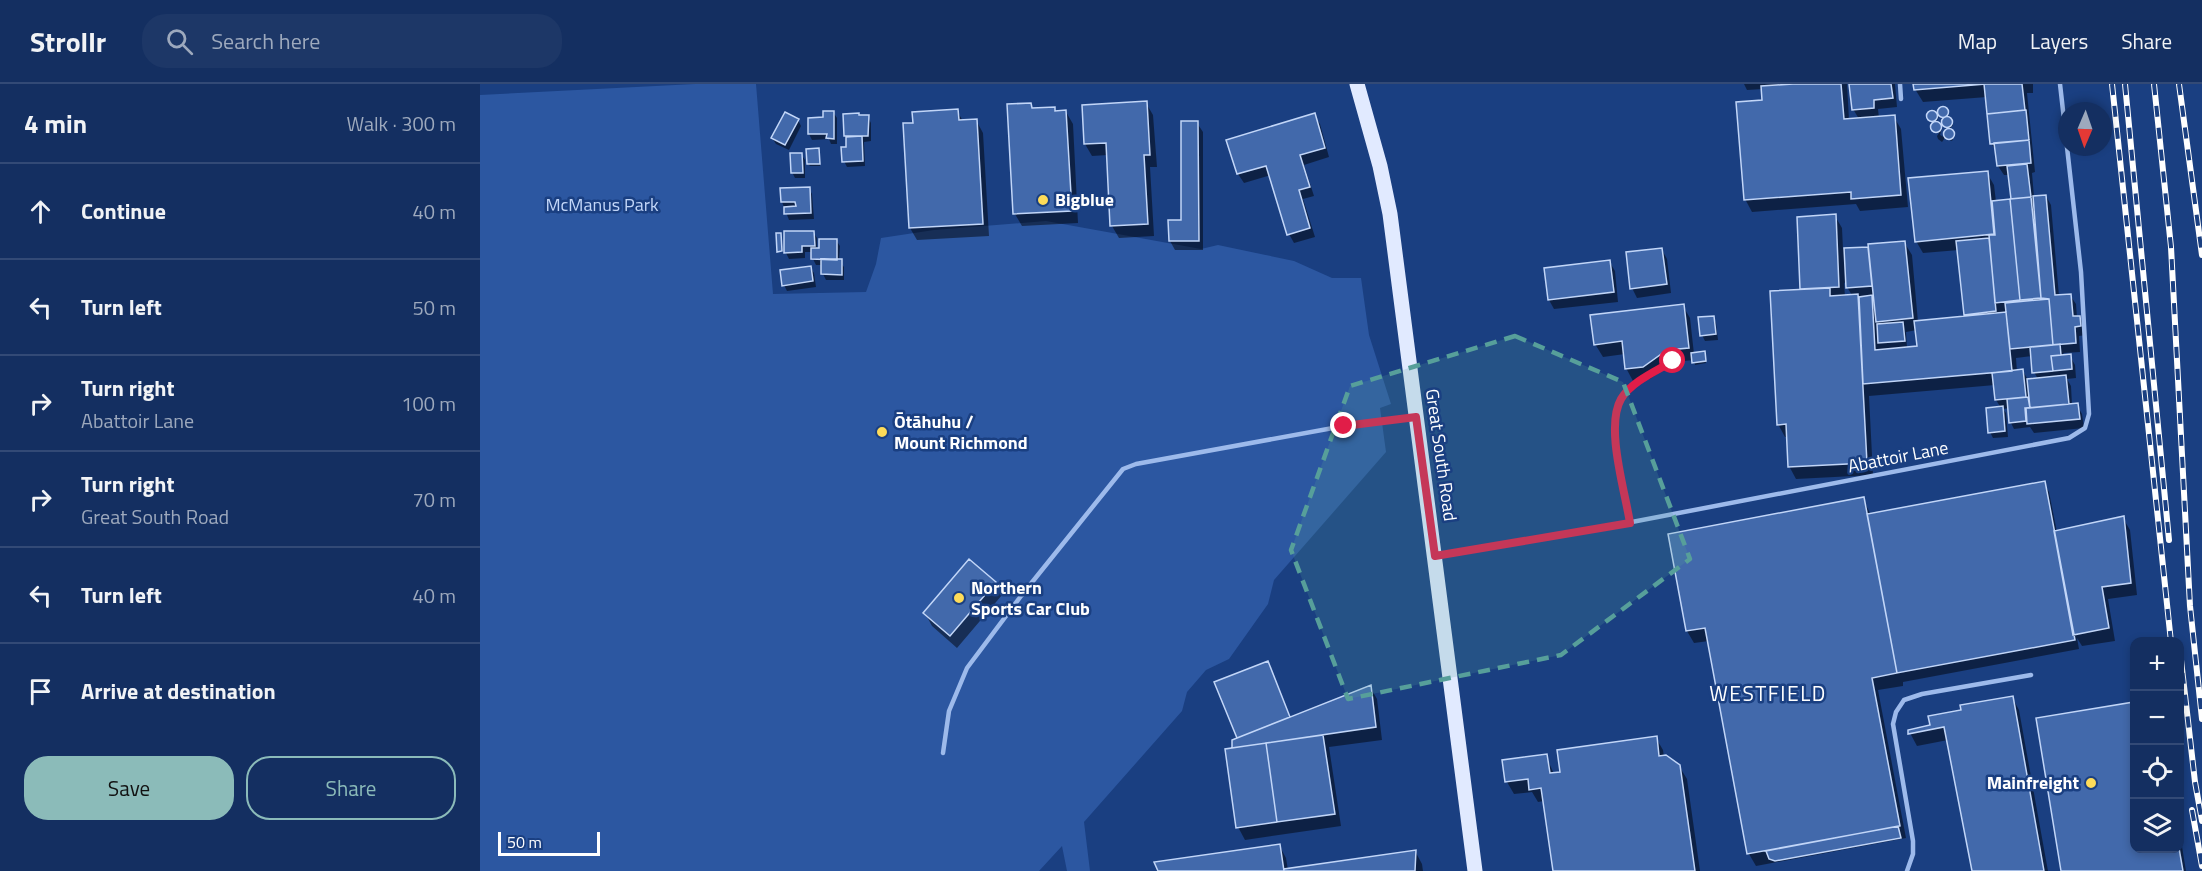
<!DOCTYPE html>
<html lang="en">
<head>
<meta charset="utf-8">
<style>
  body { margin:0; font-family:"Titillium Web",sans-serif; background:#1d3767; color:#f1f3f6 }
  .controls { position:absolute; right:18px; bottom:18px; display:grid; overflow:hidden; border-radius:12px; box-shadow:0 3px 9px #0003 }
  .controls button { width:54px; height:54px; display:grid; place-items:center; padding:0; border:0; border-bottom:2px solid #334a76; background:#142f61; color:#f1f3f6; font:30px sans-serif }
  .compass { position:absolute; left:1578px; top:18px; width:54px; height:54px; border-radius:50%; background:#142f61; box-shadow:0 3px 9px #0003; rotate:182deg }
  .scale { position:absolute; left:18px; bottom:15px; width:102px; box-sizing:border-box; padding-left:6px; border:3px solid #fff; border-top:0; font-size:16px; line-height:21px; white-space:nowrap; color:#fff; -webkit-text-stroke:4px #1a3f81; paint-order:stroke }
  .stop { position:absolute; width:18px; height:18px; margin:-14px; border:4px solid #e11d48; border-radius:50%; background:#fff }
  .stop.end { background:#e11d48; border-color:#fff; box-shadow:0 2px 6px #0008 }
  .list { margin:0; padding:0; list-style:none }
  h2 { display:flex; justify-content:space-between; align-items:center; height:78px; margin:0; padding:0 24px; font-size:26px }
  h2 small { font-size:20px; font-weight:400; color:#9da9bd }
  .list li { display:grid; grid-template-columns:39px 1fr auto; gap:18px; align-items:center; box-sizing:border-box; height:96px; padding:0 24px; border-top:2px solid #334a76 }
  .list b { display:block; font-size:22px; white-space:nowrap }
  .list p { margin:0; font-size:20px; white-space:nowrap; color:#9da9bd }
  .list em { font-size:20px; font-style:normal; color:#9da9bd }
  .actions { display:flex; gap:12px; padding:18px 24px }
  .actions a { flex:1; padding:14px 0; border:2px solid #8bbbb9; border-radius:24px; text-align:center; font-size:21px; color:#8bbbb9 }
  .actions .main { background:#8bbbb9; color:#111 }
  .icon { flex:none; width:33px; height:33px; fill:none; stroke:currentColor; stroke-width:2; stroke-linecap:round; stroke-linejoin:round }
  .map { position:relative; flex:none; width:1722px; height:787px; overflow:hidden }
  header { display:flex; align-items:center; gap:36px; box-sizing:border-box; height:84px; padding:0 30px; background:#142f61; border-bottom:2px solid #334a76 }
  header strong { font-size:28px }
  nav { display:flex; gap:33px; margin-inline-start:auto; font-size:21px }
  .search { width:420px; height:54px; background:#1d3767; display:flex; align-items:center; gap:15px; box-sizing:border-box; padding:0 21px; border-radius:24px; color:#9da9bd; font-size:22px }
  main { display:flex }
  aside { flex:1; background:#142f61 }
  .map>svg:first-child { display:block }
</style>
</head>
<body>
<header>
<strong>Strollr</strong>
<div class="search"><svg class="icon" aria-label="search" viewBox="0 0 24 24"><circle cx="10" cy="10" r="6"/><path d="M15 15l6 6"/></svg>Search here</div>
<nav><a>Map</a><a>Layers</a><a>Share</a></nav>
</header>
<main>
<aside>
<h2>4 min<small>Walk · 300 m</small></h2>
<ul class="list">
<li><svg class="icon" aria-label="ahead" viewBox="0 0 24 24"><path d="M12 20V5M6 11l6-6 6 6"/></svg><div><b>Continue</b></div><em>40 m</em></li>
<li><svg class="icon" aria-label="left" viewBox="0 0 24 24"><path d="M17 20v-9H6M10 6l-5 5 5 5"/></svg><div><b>Turn left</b></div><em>50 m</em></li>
<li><svg class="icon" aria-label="right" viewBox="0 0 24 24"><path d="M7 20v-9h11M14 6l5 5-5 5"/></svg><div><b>Turn right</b><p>Abattoir Lane</p></div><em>100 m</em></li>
<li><svg class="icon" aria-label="right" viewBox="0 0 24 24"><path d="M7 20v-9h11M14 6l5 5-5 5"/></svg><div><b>Turn right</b><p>Great South Road</p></div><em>70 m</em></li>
<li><svg class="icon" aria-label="left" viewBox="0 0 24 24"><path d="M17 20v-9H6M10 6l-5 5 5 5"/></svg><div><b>Turn left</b></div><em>40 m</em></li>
<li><svg class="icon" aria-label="arrive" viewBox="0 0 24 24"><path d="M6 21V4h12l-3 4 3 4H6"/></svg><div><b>Arrive at destination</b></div></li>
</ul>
<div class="actions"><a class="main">Save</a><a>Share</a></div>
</aside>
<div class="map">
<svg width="1722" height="787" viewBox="0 0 1722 787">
  <rect width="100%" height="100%" fill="#1a3f81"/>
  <!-- green -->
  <path fill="#2c57a1" d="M215,0H276L293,210L386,208L396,180L401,154L454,146L566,137L721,165L738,161L814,177L852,194H881L889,251L911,320L900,324L906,368L794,496L788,520L749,575L726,586L707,608L702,627L604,738L610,787H587L582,762L559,787H0V11Z"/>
  <!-- shadow -->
  <path fill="#0007" fill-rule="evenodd" d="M1264,0H1306L1307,2L1367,0L1369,36L1379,35L1373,25L1370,0H1415L1417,23L1398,25L1399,34L1414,33L1421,45L1428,123L1380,127L1376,120L1272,128L1265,115L1284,17L1283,5L1267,6Z
    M1435,0H1553V9H1547L1555,88L1552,89L1554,113L1566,112L1571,121L1579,212L1590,211L1596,220L1597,234L1600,233L1605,243L1606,251L1599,252L1600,268L1583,269L1585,272H1590L1595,281L1596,294L1587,295L1591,302L1592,321H1597L1602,330L1604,344L1554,349L1550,343L1534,345L1531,339L1529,324L1523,325L1526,329L1528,353L1513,354L1510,348L1521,324L1516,316L1515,301L1389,312L1393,391L1316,395L1309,382L1308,353H1305L1298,340L1322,207L1319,134L1355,132L1362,144L1363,165L1390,164L1424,158L1432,171L1438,238L1487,233L1479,166L1443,169L1436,157L1507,89L1514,101L1516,118L1532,117L1530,91H1524L1518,82L1517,69L1511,59L1507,13L1443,18L1435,5ZM1364,198L1373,213H1365ZM1390,211H1395L1396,220ZM1437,246L1438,263L1427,264L1426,248ZM1552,272L1554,288L1558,295L1548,296L1543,287L1537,288L1536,274Z
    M666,19L673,31L677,83H670L674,152L639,154L632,142L628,71L612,72L605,60Z
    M550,20L554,26L574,24L577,28H586L593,40L598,139L542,142L535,130Z
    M1460,24L1466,25L1468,34L1473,41L1469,46L1475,51L1472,57L1465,54L1462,58L1458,55L1457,52L1459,49H1456L1452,42L1454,40L1448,32L1450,29L1458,30ZM1459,32L1465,35L1463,40L1469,45L1464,53L1460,51L1462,44L1461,42L1456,39Z
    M477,27L483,37L496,36L503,49L509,152L437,156L430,144L424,41L434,40Z
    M353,28L357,34V60H351L349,55L332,56L329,50Z
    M834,31L840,40L849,73L824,81L834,112L823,115L835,153L814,159L809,150L791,91L764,99L758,90L748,57Z
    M388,33L391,39V57L384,58L385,82L367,83L364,77L368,64L365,51Z
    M318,36L321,42L309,66L296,60L292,54Z
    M717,39L723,48V166H695L690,157L703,137Z
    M339,66L340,82H330L328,80Z
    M321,70L325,76V94H315L312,88Z
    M329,104L332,110L334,135L309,136L302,118Z
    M333,148L337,154V165L356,156L360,162L359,177L364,183V196H346L343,190V181H336L333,175V168H325V174L309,175L306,169Z
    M1182,166L1187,175L1191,209L1157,214L1152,204Z
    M1129,177L1135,187L1138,218L1074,225L1069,216Z
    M330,183L334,189L336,203L307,207L304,201Z
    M1203,222L1210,234L1214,270L1225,271L1226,279L1215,281L1214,276L1194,278L1170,295L1153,297L1146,284L1145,270L1123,273L1115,260Z
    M1233,233L1236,239L1238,256L1225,257L1222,251Z
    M1564,399L1569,408L1577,448L1643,434L1650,446L1657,511L1628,515L1635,557L1602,562L1597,554L1599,565L1423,598V602L1398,606L1426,754L1276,782L1269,770L1229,557L1214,559L1207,547L1383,415L1391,431Z
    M515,499L522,511L477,564L452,542L445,529Z
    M787,579L811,634L890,603L897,615L902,656L849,663L861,742L765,756L758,743L753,665L759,655L736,599Z
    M1532,613L1539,626L1568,787H1494L1468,656L1437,662L1430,649Z
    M1654,620V764H1700V750L1706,787H1582L1558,635Z
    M1176,654L1183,666L1184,673L1199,682L1207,695L1220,787H1074L1064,717L1058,718L1052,708L1034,710L1027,698L1066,672L1074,690L1082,689Z
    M799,761L806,774L808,786L935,767L942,780L943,787H680Z"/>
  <!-- building -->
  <path fill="#4269ab" stroke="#c2d6f8" stroke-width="1.5" d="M1313,0H1361L1364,35L1415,31L1421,111L1371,115V108L1264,116L1256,18L1282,16L1281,2Z
    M1369,0H1411L1413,14L1394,16V24L1372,26Z
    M1433,0H1506L1434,6Z
    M1504,0H1542L1545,26L1507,30Z
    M667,17L670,71H664L668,140L630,142L626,59L604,60L602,21Z
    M551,19L552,24L575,23V27L586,26L592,127L533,130L527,20Z
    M1457.5 28a5.5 5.5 0 1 1 11 0a5.5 5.5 0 1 1-11 0Z
    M478,25L479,36L497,35L503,140L429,144L423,39H433L432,28Z
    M1546,26L1549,56L1510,60L1507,30Z
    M1446.5 32a5.5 5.5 0 1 1 11 0a5.5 5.5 0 1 1-11 0Z
    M343,27H354V55L346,54L347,50H328V34L343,33Z
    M305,28L319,35L305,61L291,54Z
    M379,29V31H389L388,52H364L363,30Z
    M835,29L845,64L820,71L830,103L819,106L830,144L807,151L786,82L757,90L746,56Z
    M1461.5 38a5.5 5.5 0 1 1 11 0a5.5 5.5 0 1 1-11 0Z
    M701,37H718L719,157H689L688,136H701Z
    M1450.5 43a5.5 5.5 0 1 1 11 0a5.5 5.5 0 1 1-11 0Z
    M1463.5 50a5.5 5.5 0 1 1 11 0a5.5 5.5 0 1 1-11 0Z
    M382,52L383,77L362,78L361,63H366V53Z
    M1549,56L1551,79L1517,82L1514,59Z
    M339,64L340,80H327L326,65Z
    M310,69H322L323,89H311Z
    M1547,80L1551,113L1531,115L1527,82Z
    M1508,87L1514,150L1435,158L1428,94Z
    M330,103L331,129L304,130V123L316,122L315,118H301L300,104Z
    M1566,111L1575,211L1591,210L1593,232H1600L1601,242L1595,243L1596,259L1573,261L1569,215L1561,214L1553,112Z
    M1551,113L1561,214L1540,216L1530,115Z
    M1530,115L1540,216L1515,219L1509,151H1515L1512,117Z
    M1356,130L1359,203L1320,205L1317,133Z
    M304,147H334L335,162H322V168L304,169Z
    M296,149H301L302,167L297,168Z
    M1509,154L1516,227L1484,231L1476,157Z
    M339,155H357V176L331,175V164H339Z
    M1425,157L1433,234L1396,238L1388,160Z
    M1388,163L1392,202L1366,204L1364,164Z
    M1182,164L1187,200L1150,205L1146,168Z
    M341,175H362V191L341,190Z
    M1130,176L1134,208L1068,216L1064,184Z
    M331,182L333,197L302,202L300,186Z
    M1350,204V212L1378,210L1387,379L1308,383L1306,340L1297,341L1290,207Z
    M1392,211L1395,266L1437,262L1434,237L1526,228L1532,287L1383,300L1379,213Z
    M1569,215L1573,261L1530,265L1525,219Z
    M1204,220L1209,264L1187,266L1163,283L1145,285L1142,257L1114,261L1110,231Z
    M1234,232L1236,250L1220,252L1218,233Z
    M1423,238L1425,257L1398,259L1397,240Z
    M1580,260L1581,271L1571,272L1573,287L1552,289L1550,263Z
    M1225,267L1226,277L1212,279L1211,269Z
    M1591,270L1592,285L1573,287L1571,272Z
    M1543,285L1546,313L1515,316L1512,289Z
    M1586,291L1589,320L1550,324L1547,295Z
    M1548,313L1550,324H1545L1546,337L1529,339L1527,315Z
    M1598,319L1600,335L1547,340L1546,324Z
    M1523,322L1525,347L1508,349L1506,324Z
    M1565,397L1595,556L1417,589L1387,430Z
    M1384,413L1417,589L1392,594L1420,742L1267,770L1225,544L1206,547L1188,450Z
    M1644,432L1651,499L1622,503L1629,544L1593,551L1574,447Z
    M489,475L516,498L470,552L443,529Z
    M788,577L810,633L757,654L734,598Z
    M891,601L896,643L752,664V656L757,654Z
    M1533,612L1564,787H1492L1464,643L1428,650V646L1450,641L1448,632L1481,626L1480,621Z
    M1654,618V764H1699L1703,787H1581L1556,634Z
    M843,651L855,730L797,738L786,659Z
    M1177,652L1179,672L1186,671L1200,681L1215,787H1073L1061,704L1049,706L1048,695L1025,698L1022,676L1067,670L1070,689L1080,688L1077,666Z
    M786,659L797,738L756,744L745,665Z
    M1418,742L1421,754L1295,777L1289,775L1286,767Z
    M800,760L804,787H678L674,778Z
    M936,766L935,787H804V785Z"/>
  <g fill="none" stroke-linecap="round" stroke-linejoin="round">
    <!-- service -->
    <path stroke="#9dbaeb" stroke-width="4.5" d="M1420,0L1421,15
      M1580,0L1587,62
      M1150,439C1144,407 1125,343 1141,315C1151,298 1176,287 1193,277
      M957,472L1079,452L1589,354L1605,344L1609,330L1601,188L1587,63
      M463,669L469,627L487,584L541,512L643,385L656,380L864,342L933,333
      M1427,787L1433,770V757L1413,640L1416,628L1424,616L1442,610L1551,591"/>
    <!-- primary -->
    <path stroke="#e1eaff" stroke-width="15" d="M877,0L900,82L910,130L995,787"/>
    <defs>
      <path id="rail" d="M1632,0L1691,558
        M1645,0L1689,456
        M1674,0L1691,163L1710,522L1722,635
        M1699,0L1722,171
        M1700,567L1715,698L1722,737
        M1712,726L1722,782"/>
    </defs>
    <!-- rail casing -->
    <use href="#rail" stroke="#fff" stroke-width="6"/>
    <!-- rail -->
    <use href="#rail" stroke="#1a3f81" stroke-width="4" stroke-dasharray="11" stroke-linecap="butt"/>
  </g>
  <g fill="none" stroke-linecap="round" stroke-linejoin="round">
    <!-- route -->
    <path stroke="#e11d48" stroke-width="8" d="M864,342L936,333L955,472L1150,439C1145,407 1125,343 1141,315C1151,298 1176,287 1193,277"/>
  </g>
  <!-- marked area -->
  <path fill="#579f9a" fill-opacity="0.2" stroke="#579f9a" stroke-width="4.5" stroke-dasharray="12 8" stroke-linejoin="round" d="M1035,252L1143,298L1210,475L1081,571L868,615L811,466L870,302Z"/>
  <!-- markers -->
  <g fill="#fddb59" stroke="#1a3f81" stroke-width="2">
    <circle cx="563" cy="116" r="6"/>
    <circle cx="402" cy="348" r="6"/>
    <circle cx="479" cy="514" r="6"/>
    <circle cx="1611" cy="699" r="6"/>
  </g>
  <g text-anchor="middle" stroke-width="5" stroke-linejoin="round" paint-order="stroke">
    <!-- poi labels -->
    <g font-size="18" font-weight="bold" fill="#fff" stroke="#1a3f81" text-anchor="start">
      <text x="575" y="122">Bigblue</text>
      <text x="414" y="344">Ōtāhuhu /<tspan x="414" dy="21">Mount Richmond</tspan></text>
      <text x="491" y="510">Northern<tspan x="491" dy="21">Sports Car Club</tspan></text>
      <text x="1599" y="705" text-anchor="end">Mainfreight</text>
    </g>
    <!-- park labels -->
    <g font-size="18" fill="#c2d6f8" stroke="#1a3f81">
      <text x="122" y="127">McManus Park</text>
    </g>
    <!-- street labels -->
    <g font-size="18" fill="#fff" stroke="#1a3f81">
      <text transform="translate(961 371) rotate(82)" y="6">Great South Road</text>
      <text transform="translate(1418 373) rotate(-11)" y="6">Abattoir Lane</text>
    </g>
    <!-- quarter labels -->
    <g font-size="21" letter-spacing="1.5" fill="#fff" stroke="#1a3f81">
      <text x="1288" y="617">WESTFIELD</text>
    </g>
  </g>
</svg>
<div class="controls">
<button>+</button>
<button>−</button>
<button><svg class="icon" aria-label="locate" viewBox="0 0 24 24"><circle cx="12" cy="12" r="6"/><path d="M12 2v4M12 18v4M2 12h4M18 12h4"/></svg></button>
<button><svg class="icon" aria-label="layers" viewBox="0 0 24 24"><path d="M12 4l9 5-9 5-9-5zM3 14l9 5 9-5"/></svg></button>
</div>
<svg class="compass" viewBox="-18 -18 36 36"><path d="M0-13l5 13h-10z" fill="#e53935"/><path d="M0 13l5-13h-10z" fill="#9da9bd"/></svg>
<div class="scale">50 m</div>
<div class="stop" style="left:1193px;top:277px"></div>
<div class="stop end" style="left:864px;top:342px"></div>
</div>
</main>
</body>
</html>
